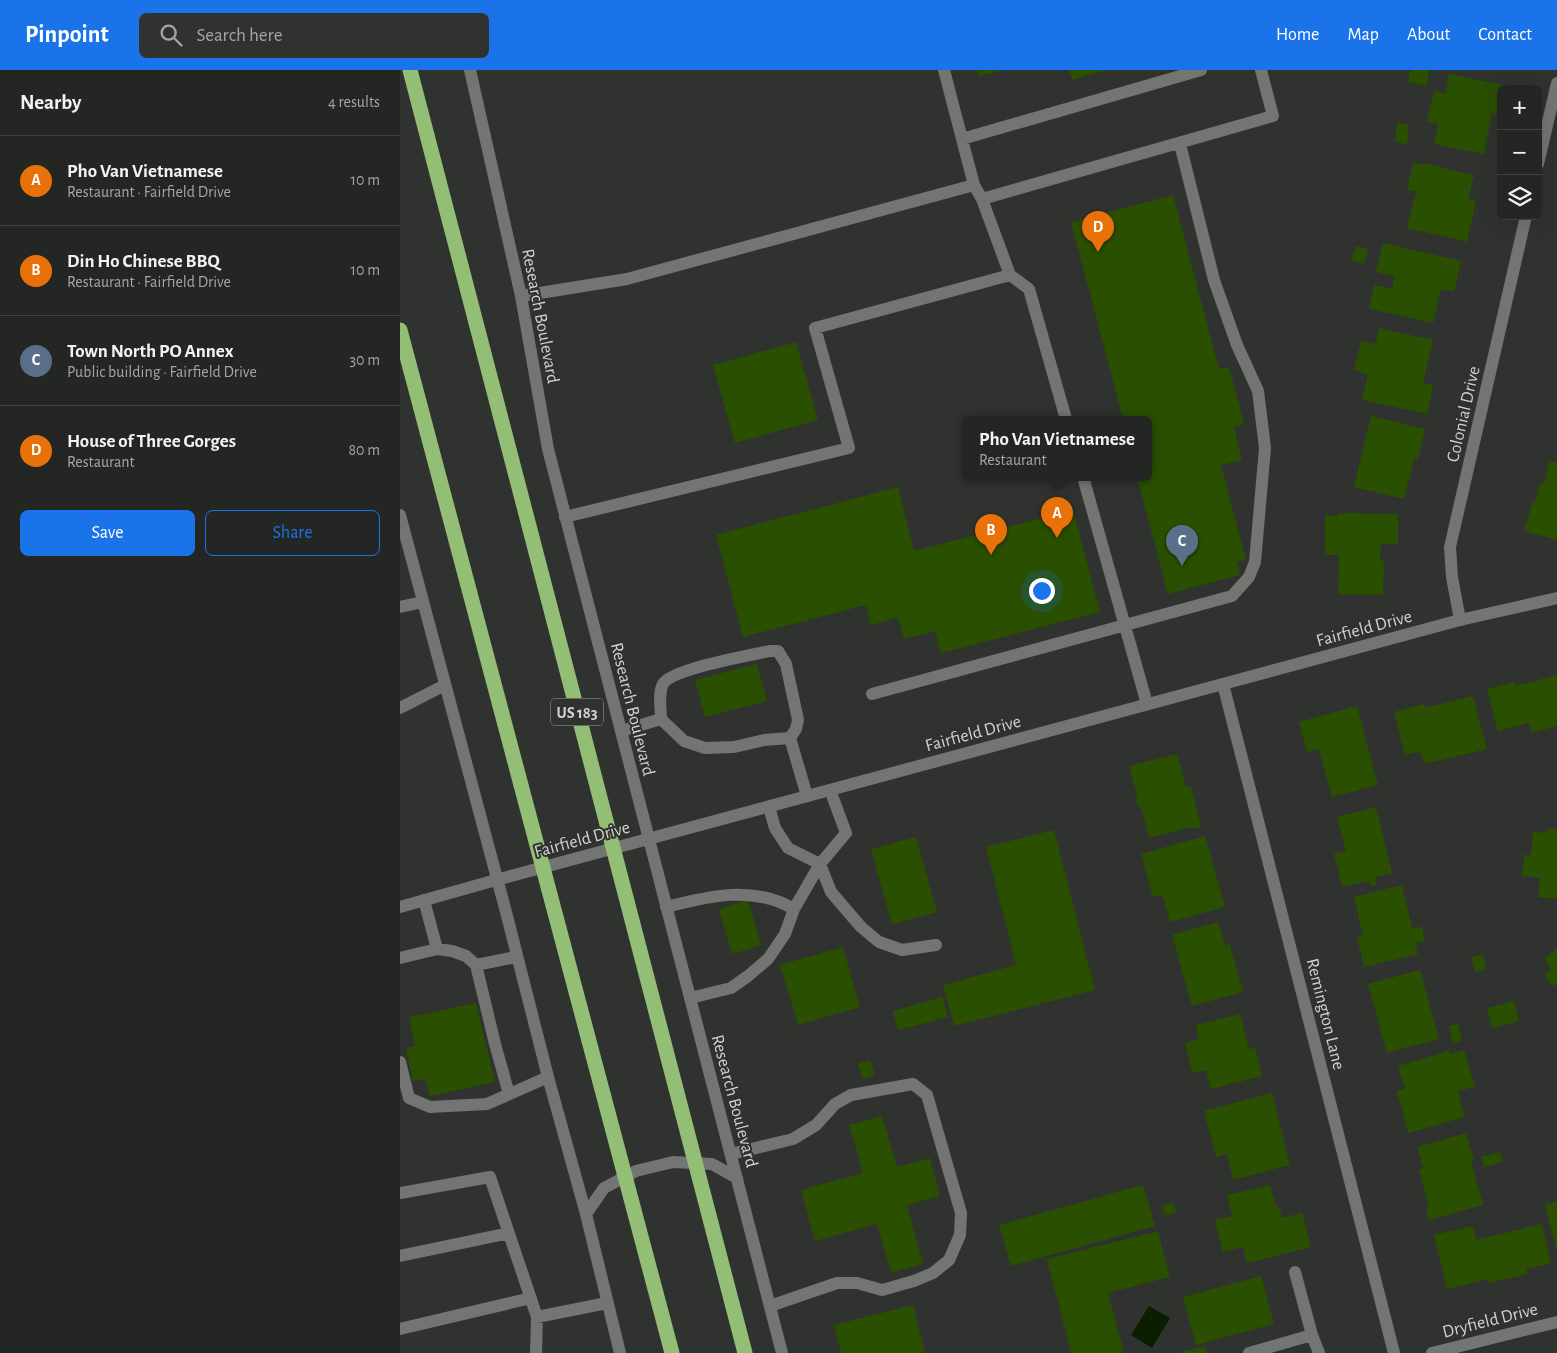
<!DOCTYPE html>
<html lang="en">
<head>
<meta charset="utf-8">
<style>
  body { margin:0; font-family:"Alegreya Sans",sans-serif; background:#303230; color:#f1f3f6 }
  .controls { position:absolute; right:15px; top:15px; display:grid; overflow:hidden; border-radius:8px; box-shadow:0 5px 20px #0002 }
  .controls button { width:45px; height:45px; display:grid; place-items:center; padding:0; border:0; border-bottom:1px solid #414341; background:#242623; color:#f1f3f6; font:25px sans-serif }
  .you { position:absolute; left:641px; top:520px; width:18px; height:18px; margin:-12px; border:4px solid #fff; border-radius:50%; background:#1a73e8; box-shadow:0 0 0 8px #1a73e833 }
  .badge { display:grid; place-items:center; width:32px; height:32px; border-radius:50%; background:#1a73e8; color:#fff; font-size:16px; font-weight:700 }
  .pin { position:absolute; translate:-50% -41px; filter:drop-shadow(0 1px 2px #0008) }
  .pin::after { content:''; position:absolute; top:26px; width:18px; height:15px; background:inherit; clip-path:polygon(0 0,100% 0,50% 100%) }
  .popup { position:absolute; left:562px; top:346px; width:190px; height:65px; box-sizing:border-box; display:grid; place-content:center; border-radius:8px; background:#242623; filter:drop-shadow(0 1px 4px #0005); font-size:16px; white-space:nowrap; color:#a3a5a6 }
  .popup b { font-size:19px; color:#f1f3f6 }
  .popup::after { content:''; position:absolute; left:50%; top:100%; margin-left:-10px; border:10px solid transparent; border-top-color:#242623 }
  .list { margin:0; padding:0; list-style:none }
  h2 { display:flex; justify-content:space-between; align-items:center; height:65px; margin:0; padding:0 20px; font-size:21px }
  h2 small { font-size:16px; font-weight:400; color:#a3a5a6 }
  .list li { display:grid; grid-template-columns:32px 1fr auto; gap:15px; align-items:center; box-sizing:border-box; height:90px; padding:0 20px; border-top:1px solid #414341 }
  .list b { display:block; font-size:19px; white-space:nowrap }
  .list p { margin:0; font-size:16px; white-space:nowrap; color:#a3a5a6 }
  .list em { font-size:16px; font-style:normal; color:#a3a5a6 }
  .actions { display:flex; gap:10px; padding:15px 20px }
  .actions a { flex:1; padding:11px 0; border:1px solid #1a73e8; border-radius:8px; text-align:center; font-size:18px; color:#1a73e8 }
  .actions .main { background:#1a73e8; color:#fff }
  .icon { flex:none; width:28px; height:28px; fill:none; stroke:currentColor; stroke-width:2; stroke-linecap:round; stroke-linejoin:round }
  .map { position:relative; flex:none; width:1157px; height:1283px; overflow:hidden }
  header { display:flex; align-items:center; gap:30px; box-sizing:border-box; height:70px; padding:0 25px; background:#1a73e8; color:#fff }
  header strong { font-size:24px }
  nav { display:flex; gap:28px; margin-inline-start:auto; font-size:18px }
  .search { width:350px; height:45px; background:#303230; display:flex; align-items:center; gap:12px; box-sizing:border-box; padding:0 18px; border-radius:8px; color:#a3a5a6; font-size:19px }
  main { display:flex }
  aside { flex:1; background:#242623 }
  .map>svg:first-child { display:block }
</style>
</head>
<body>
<header>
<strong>Pinpoint</strong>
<div class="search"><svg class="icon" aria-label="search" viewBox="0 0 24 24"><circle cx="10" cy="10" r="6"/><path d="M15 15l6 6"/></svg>Search here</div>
<nav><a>Home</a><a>Map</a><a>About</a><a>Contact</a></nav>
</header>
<main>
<aside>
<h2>Nearby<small>4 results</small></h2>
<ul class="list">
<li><span class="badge" style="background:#e8710a">A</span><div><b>Pho Van Vietnamese</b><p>Restaurant · Fairfield Drive</p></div><em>10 m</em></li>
<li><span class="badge" style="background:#e8710a">B</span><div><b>Din Ho Chinese BBQ</b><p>Restaurant · Fairfield Drive</p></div><em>10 m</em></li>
<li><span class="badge" style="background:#5c6f8a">C</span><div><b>Town North PO Annex</b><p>Public building · Fairfield Drive</p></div><em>30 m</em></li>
<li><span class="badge" style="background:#e8710a">D</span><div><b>House of Three Gorges</b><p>Restaurant</p></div><em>80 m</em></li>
</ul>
<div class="actions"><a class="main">Save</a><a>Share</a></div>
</aside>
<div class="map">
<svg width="1157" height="1283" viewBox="0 0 1157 1283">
  <rect width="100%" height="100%" fill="#30322f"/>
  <!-- water -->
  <path fill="#0b1f00" d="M749,1236L770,1248L752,1278L731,1265Z"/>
  <!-- building -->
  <path fill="#2a4f01" d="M577,0H600V1L578,6Z
    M669,0H705V1L672,10Z
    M1010,0H1029L1026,16L1008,12Z
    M1049,4L1103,15L1096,45L1092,44L1084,84L1034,74L1038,54L1027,52L1034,21L1045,24Z
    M997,53L1009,55L1007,74L995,72Z
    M1013,93L1023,95V93L1074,105L1068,129L1076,131L1067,172L1007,158L1016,121L1007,120Z
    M773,125L819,299L829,297L844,354L834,357L842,390L821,395L846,490L837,492L840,505L768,524L737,407H748V349H723L671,152Z
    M983,173L1061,191L1054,222L1041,219L1033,253L969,239L974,215L992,219L995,206L976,202Z
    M956,176L968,179L964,194L951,190Z
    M979,258L1033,270L1023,313L1033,315L1027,344L962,330L968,304L954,300L961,271L976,274Z
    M396,272L418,350L335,373L313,295Z
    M971,346L1025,359L1018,389H1014L1004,429L954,417Z
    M1149,391L1157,393V470L1124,461L1133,431H1136L1140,413L1144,414Z
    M498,417L514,481L673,440L700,542L541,583L535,561L504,569L498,547L471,555L466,535L343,567L316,465Z
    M938,443L998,444V474H981L980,491H984L983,525L938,524L939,485H925V445L938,446Z
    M357,594L367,631L305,647L295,610Z
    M1157,605V656L1132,663L1129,653L1098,661L1087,619L1114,612L1115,616Z
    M1073,626L1087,679L1024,694L1020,681L1005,685L994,642L1024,634L1025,638Z
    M957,636L978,715L932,727L919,679L907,682L899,652Z
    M777,684L786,717L791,716L801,757L792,759L791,757L749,768L741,736L738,737L736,729H738L729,696Z
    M976,737L992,803L975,807L977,815L970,816L969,811L942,817L934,784L946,781L937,747Z
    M1148,758L1157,759V829L1138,827L1140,808L1122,806L1124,785H1131L1133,762L1147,763Z
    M654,760L695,920L554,956L543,915L616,895L586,777Z
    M805,766L825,837L770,852L762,825L753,827L741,784Z
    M516,767L537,842L492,854L471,779Z
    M1002,815L1012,858L1022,857L1025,871L1016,873L1018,884L964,897L957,867L963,866L954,827Z
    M348,830L361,875L332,884L319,839Z
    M818,852L825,875L830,874L843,922L792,936L772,865Z
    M443,877L460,937L398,955L380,895Z
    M1157,878V914L1153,916L1144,904L1151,899L1144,888Z
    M1083,884L1086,899L1075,902L1071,887Z
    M1020,900L1039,969L987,983L968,914Z
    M542,927L548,947L498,960L493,941Z
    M1114,931L1119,951L1092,958L1087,938Z
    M76,933L95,1012L30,1026L25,1009L13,1011L6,978L15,976L9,947Z
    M840,944L849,979L855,978L862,1006L811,1019L806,1000L792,1003L785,973L799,969L796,955Z
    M1058,954L1062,971L1053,973L1049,956Z
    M1064,980L1075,1017L1058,1021L1065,1047L1008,1063L997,1021L1005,1019L998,996L1049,981L1050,984Z
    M470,990L475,1005L463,1009L458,994Z
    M872,1023L890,1095L833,1110L827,1084L816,1087L804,1041Z
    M482,1046L497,1097L530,1088L540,1126L507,1135L523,1194L491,1203L477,1154L415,1171L401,1120L463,1103L449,1055Z
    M1066,1063L1074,1090L1071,1091L1083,1135L1029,1150L1026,1138L1029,1137L1019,1099H1024L1017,1077Z
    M1100,1082L1103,1092L1084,1097L1081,1087Z
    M743,1115L755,1156L611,1196L599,1155Z
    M870,1115L876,1136H879L882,1148L902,1143L911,1177L847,1193L843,1177L823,1182L815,1150L832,1146L827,1125Z
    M1157,1131V1178H1156L1145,1135Z
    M774,1133L776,1143L765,1145L763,1135Z
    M1142,1154L1151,1193L1126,1199L1128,1204L1089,1213L1088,1209L1047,1219L1034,1165L1073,1156L1076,1170Z
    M758,1161L770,1207L708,1223L724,1283H671L647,1189Z
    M861,1206L874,1254L796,1275L783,1227Z
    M513,1235L525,1283H441L434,1255Z
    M805,1276L807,1283H781V1282Z"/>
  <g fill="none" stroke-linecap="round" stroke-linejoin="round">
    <!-- service -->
    <path stroke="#737572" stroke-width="12" d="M562,69L801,0
      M582,129L873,46L861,0
      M610,205L629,219L666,349
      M121,226L227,209L574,115L544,0
      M683,407L747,634
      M165,447L449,378L415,258L610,205L582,129L574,115
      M0,537L23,532
      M472,624L832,526L849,507L855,492L865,378L858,321L837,275L814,210L780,74
      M0,638L45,615
      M261,649C261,639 258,623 263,614C271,599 351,585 370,581H378L386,594L398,650L396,659L390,668
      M221,661L261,649L284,671L305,678L334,677L364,670L390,668L407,726
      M369,737L375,758L388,778L420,794L431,822L461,857L479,872L502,880L536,875
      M24,830L37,879
      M266,837C309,826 353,815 394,839
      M0,888L37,879L52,881L66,886L76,895L95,974L109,1024
      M76,895L116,887
      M290,928L331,918L348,906L368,889L385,864L394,839L420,794L446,763L430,720
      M0,992L9,1028L30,1037L87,1034L148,1007
      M331,1084L393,1069L416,1055L435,1034L451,1025L513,1014L527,1025L561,1143L560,1165L549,1190L533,1203L514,1211L482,1220L457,1213H437L370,1236
      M0,1123L90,1107L137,1247L207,1233
      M0,1186L109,1163
      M0,1259L131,1228
      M912,1265L919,1283
      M136,1283L137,1247
      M849,1283L912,1265L895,1202"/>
    <!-- minor -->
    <path stroke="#737572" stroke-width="12" d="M1138,94L1157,13
      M1060,550L1052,507L1050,477L1126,146
      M823,614L994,1283
      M0,837L96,810
      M1032,1283L1157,1252"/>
    <!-- tertiary -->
    <path stroke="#737572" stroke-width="12" d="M96,810L1060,550L1157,528"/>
    <!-- secondary -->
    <path stroke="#737572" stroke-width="12" d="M70,0L121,226L148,379L382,1283
      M0,445L106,842L148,1007L186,1144L220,1283
      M186,1144L204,1118L236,1101L273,1092L312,1094L337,1108"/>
    <!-- motorway -->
    <path stroke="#93be76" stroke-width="15" d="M10,0L345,1283
      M0,260L272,1283"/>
  </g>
  <g text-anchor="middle" stroke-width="4" stroke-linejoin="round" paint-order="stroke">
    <!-- shield labels -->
    <rect fill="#30322f" stroke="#a1a3a0" stroke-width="1" x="151" y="628.5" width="52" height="27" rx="4"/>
    <g font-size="16" font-weight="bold" fill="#d2d3d1">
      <text x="177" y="648">US 183</text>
    </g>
    <!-- street labels -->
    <g font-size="18" fill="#d2d3d1" stroke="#30322f">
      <text transform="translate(141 246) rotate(79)" y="6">Research Boulevard</text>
      <text transform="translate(1063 344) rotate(-77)" y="6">Colonial Drive</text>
      <text transform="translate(964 558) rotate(-15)" y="6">Fairfield Drive</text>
      <text transform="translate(233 639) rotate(76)" y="6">Research Boulevard</text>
      <text transform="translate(573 663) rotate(-15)" y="6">Fairfield Drive</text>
      <text transform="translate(182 769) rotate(-15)" y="6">Fairfield Drive</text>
      <text transform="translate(926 944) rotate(76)" y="6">Remington Lane</text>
      <text transform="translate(335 1031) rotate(75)" y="6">Research Boulevard</text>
      <text transform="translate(1090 1250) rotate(-14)" y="6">Dryfield Drive</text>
    </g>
  </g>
</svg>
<div class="controls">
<button>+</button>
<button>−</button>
<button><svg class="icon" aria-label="layers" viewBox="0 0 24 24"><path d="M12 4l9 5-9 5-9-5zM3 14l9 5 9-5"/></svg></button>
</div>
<div class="you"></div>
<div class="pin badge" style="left:657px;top:468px;background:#e8710a">A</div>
<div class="popup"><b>Pho Van Vietnamese</b>Restaurant</div>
<div class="pin badge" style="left:591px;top:485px;background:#e8710a">B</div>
<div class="pin badge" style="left:782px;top:496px;background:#5c6f8a">C</div>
<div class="pin badge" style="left:698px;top:182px;background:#e8710a">D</div>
</div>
</main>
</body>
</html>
